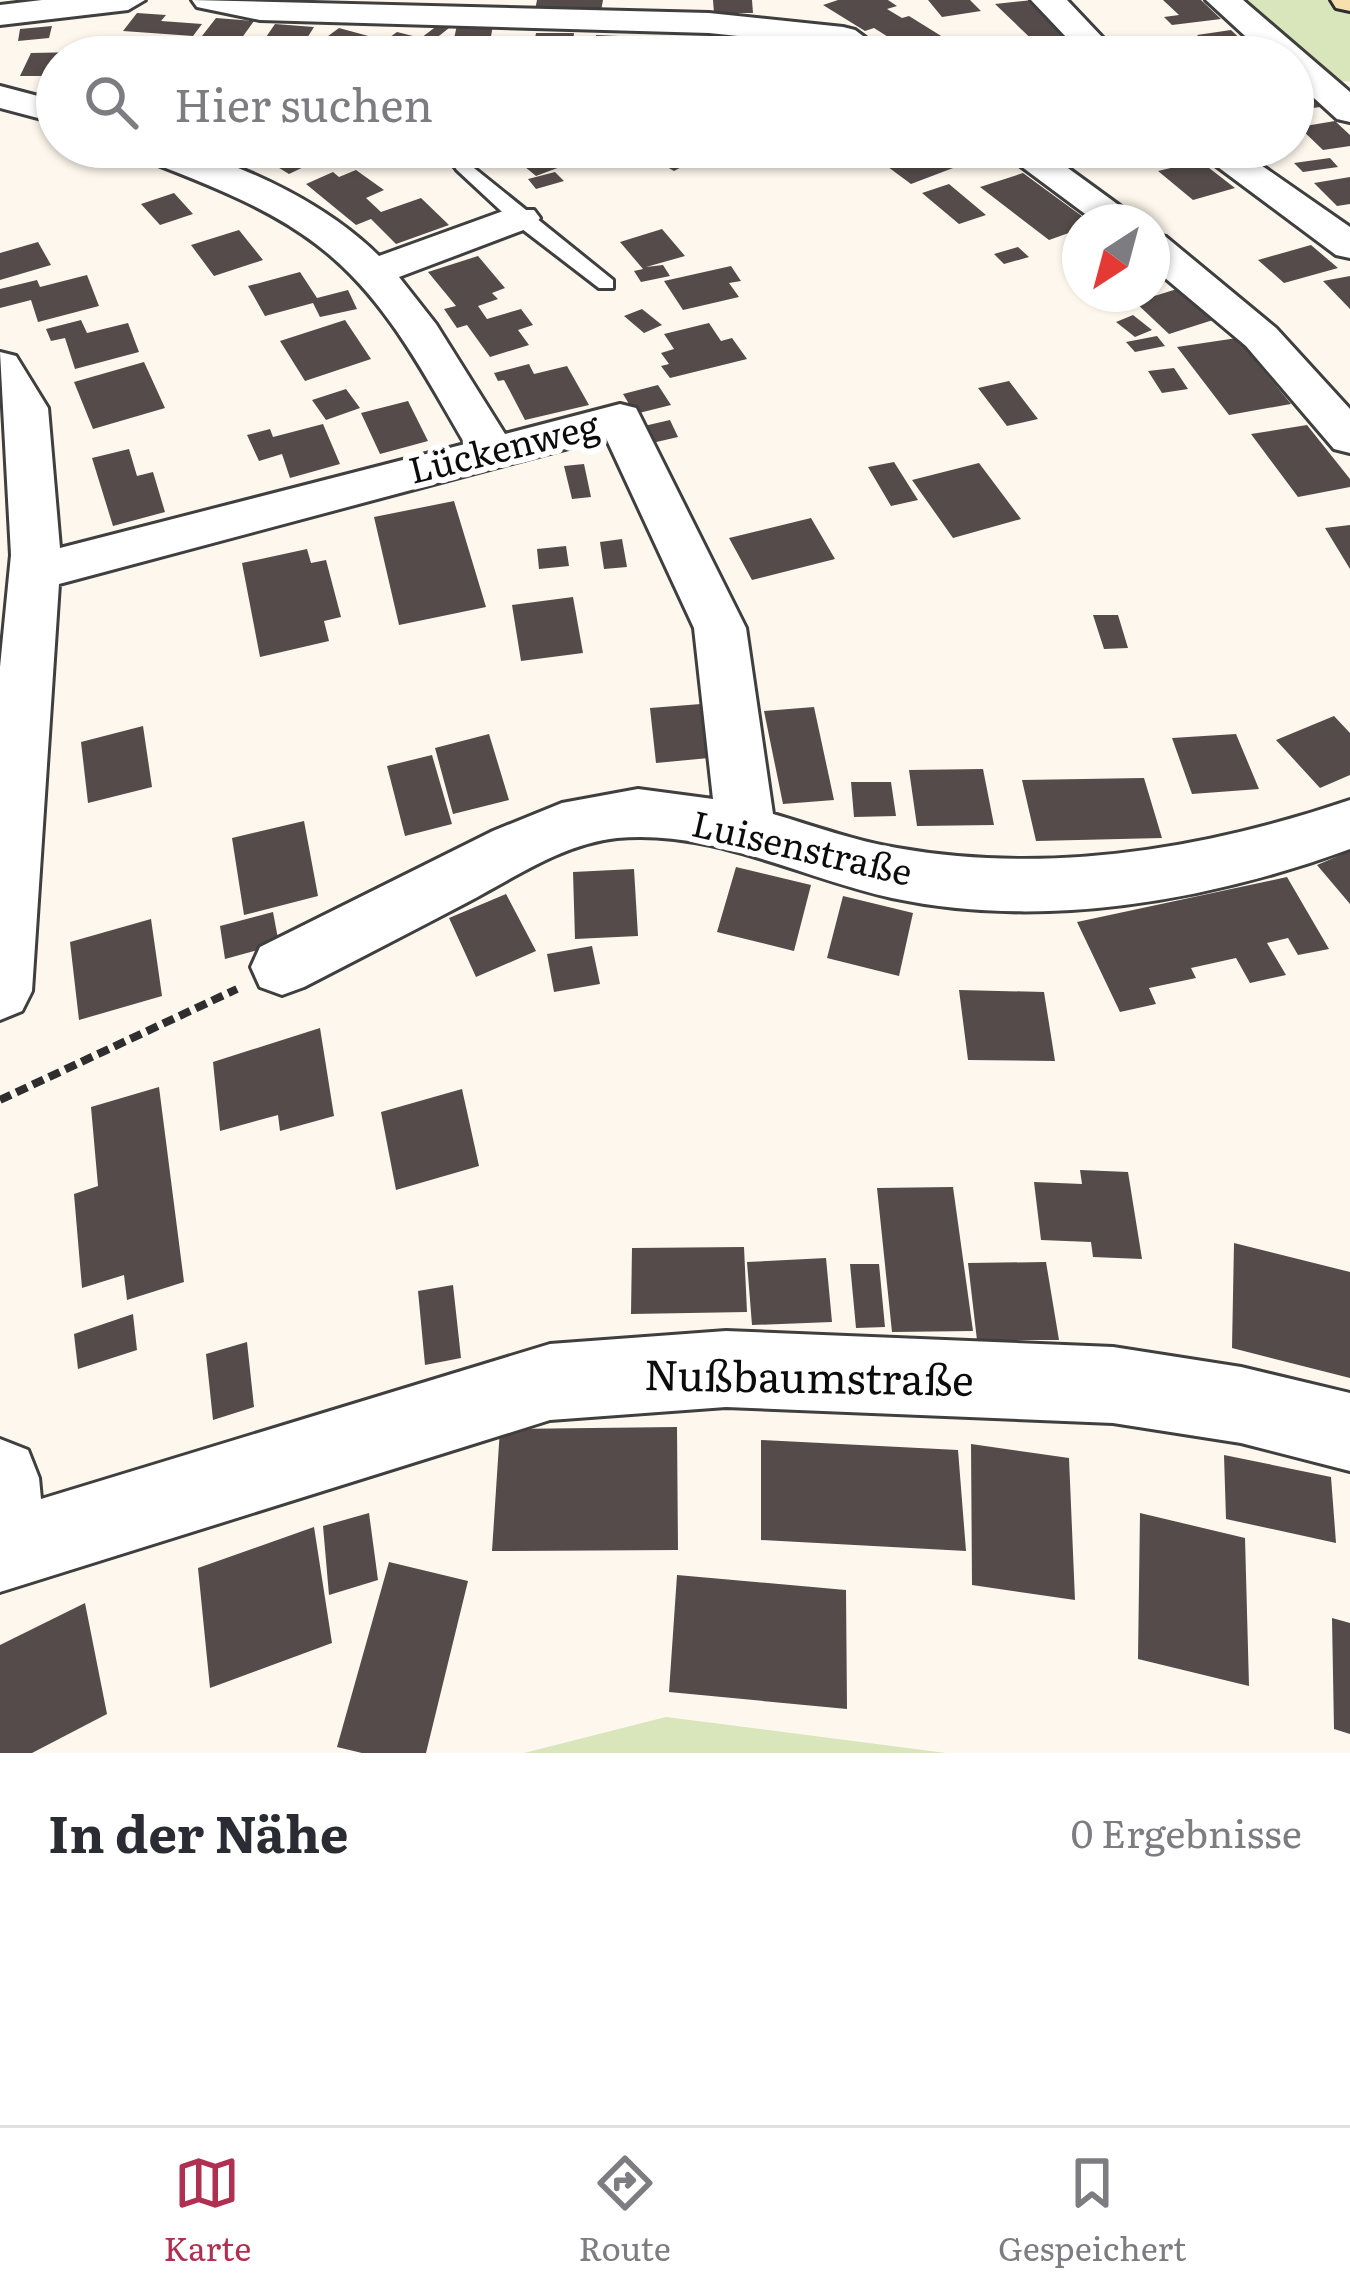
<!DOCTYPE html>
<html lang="de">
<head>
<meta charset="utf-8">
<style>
  body { margin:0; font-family:Literata,serif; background:#f7f7f7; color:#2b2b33 }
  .compass { position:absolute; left:1062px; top:204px; width:108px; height:108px; border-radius:50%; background:#fff; box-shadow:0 3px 9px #0004; rotate:216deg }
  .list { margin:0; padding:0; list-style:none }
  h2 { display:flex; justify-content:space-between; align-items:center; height:156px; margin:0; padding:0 48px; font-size:51px }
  h2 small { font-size:39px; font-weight:400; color:#7c7c81 }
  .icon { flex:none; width:66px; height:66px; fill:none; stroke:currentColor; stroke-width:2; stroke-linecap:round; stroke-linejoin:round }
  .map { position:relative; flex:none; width:1350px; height:1753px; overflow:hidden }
  .search { position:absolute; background:#fff; box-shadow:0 3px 9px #0004; left:36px; right:36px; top:36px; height:132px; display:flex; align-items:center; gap:30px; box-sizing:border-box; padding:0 42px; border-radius:66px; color:#7c7c81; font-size:45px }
  .sheet { height:372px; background:#fff }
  nav { display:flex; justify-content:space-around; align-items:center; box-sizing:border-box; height:168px; border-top:3px solid #e1e1e2; background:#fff; font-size:33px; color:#7c7c81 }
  nav a { display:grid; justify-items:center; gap:6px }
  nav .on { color:#b03052 }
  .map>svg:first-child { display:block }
</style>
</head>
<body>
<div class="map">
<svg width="1350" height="1753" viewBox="0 0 1350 1753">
  <rect width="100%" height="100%" fill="#fdf7ed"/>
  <!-- green -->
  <path fill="#d9e5ba" d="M1239,0H1335L1350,12V81L1335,82Z
    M666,1717L946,1753H524Z"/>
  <!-- building -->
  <path fill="#544b4a" d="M537,0H603L601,11L535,10Z
    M713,0H752L753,13H714Z
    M838,0H888L897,6L887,9L902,18L909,16L975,57H920L874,28L865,31L823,5Z
    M928,0H970L981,11L942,17Z
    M1033,0L1062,31L1085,57H1012L1043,50L995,4Z
    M1163,0H1201L1221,19L1172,25L1164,17L1179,15Z
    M137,13L166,15L161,21L202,24L193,36L123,31Z
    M216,18L254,21L241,39L202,36Z
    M275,24L314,27L304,43L264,40Z
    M438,25L449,28L415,55L379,45L397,32L421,38Z
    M457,25H493L489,48H452Z
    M52,26L49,38L18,41L20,29Z
    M339,28L372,37L353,51L320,42Z
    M1231,30L1248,46L1261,57H1204L1200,53L1213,51L1197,35Z
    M536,33H574L572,51L548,55L549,50H533Z
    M596,35L711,40L710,52H686V57L593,54Z
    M752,40L814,55L813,57H735Z
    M141,43L162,44L158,50L176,51L172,57H111L115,51L135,52Z
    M82,52L80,57H57V76H20L31,53Z
    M1293,83L1320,107L1293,111Z
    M1335,121L1350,135V146L1323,150L1299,127Z
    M213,147H242L256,154L269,147H326L335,152L289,174L258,155L239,166L220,157L226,154Z
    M523,147H557L576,161L536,176L508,153Z
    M929,147H955L974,160L911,184L884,164Z
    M1133,147H1185L1198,157L1161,168Z
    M667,151L689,163L674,171L653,159Z
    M1330,158L1338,167L1303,172L1294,163Z
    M1200,161L1235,188L1193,200L1158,171Z
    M356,170L384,190L366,198L381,212L421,198L449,225L396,244L371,219L356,225L306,184L333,172L339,177Z
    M555,172L564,181L536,189L528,179Z
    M1023,173L1053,195L1090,222H1080V229L1049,240L980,187Z
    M1350,177V204L1337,206L1314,183Z
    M949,184L986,215L959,224L922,193Z
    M174,193L193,214L160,225L141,204Z
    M662,229L685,256L646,267L663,265L670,276L641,282L634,271L643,269L620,242Z
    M239,230L263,260L214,276L191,245Z
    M38,242L51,265L0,280V253Z
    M1311,245L1338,268L1284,283L1258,260Z
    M1018,247L1029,257L1004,264L994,254Z
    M478,256L505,288L492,293L498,299L478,306L487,319L521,309L533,325L518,330L529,345L490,357L467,325L457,328L444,309L456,306L428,272Z
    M731,266L741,281L729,283L739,297L683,310L664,281Z
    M300,272L317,298L348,290L357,309L320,317L313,303L265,316L248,286Z
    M87,275L99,306L38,322L31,300L0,308V289L37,280L40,287Z
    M1350,276V309L1323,281Z
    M1177,289L1213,320L1169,334L1135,302Z
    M642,309L662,325L644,333L624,316Z
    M1133,315L1152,330L1135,337L1116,322Z
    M81,320L87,333L128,323L139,352L75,369L65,338L51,341L46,329Z
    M345,320L371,359L305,381L280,341Z
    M709,323L721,341L732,338L747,359L670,378L661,366L669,364L661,353L674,349L664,334Z
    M1157,336L1165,346L1135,352L1126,342Z
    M1237,338L1291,404L1229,415L1177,347Z
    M144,362L165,408L93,429L74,382Z
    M529,364L534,374L567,366L589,405L525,420L504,380L498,381L494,373Z
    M1174,368L1188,389L1162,393L1148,371Z
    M1009,381L1038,419L1007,426L978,388Z
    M658,385L671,405L635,414L623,394Z
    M346,389L360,408L326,420L312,400Z
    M408,401L428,441L380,454L361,413Z
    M670,420L678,437L652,443L644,426Z
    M323,424L340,464L290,478L282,454L259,461L247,435L270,429L273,437Z
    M1307,425L1350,479V487L1298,497L1251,434Z
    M129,449L137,476L153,472L165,512L113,526L92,458Z
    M894,462L918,500L891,506L868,467Z
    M979,463L1021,519L953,538L912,480Z
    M584,464L591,497L572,499L564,466Z
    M454,501L486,607L399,625L374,517Z
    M811,518L835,559L752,580L729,538Z
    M1350,525V569L1325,528Z
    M622,539L627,567L604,569L600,542Z
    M566,546L569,566L539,569L537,549Z
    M307,549L311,563L326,560L341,617L324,621L329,641L260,657L242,563Z
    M573,597L583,653L521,661L512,605Z
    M1093,615H1118L1128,648L1104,649Z
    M701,704L709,758L656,763L650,708Z
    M814,707L834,800L783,804L764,711Z
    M1334,716L1350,733V775L1320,788L1276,740Z
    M143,726L152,787L88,803L81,742Z
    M489,734L509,800L453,814L435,748Z
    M1236,734L1259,789L1192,794L1172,738Z
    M432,755L452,824L405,836L387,766Z
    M983,769L994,825L917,826L909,770Z
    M1144,778L1162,838L1036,841L1022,780Z
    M851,782H891L896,816L854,817Z
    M304,821L318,896L244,915L232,838Z
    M1350,851V904L1317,865Z
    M736,867L811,885L794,951L717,932Z
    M634,869L638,936L575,939L573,872Z
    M1287,877L1329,949L1298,955L1288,938L1267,943L1286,975L1250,983L1236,958L1191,968L1196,978L1149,988L1156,1004L1120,1012L1077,922Z
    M506,894L536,951L476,977L449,918Z
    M843,896L913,913L899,976L827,958Z
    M273,912L279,944L225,959L220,926Z
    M151,919L162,996L79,1020L70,942Z
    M592,946L600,984L554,992L547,954Z
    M959,990L1044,992L1055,1061L968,1060Z
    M320,1028L334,1116L280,1131L278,1115L220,1131L213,1062Z
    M159,1087L184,1282L127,1300L124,1275L82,1288L74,1194L98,1186L91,1107Z
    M462,1089L479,1166L396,1190L381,1112Z
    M1080,1170L1128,1172L1142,1259L1093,1257L1091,1242L1041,1240L1034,1182L1082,1184Z
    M953,1187L973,1331L892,1332L877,1188Z
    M1234,1243L1350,1272V1378L1232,1348Z
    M744,1247L747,1312L631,1314L632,1248Z
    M826,1258L832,1322L752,1325L747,1262Z
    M1046,1262L1059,1340H977L968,1263Z
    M850,1264H879L885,1327L856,1328Z
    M453,1285L461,1358L425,1365L418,1291Z
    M133,1314L137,1350L78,1369L74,1334Z
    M247,1342L254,1407L213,1420L206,1354Z
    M677,1427L678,1550L492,1551L500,1429Z
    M761,1440L958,1450L966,1551L761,1540Z
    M971,1444L1069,1458L1075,1600L972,1585Z
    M1224,1455L1331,1477L1336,1543L1226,1519Z
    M369,1513L378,1580L329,1595L323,1526Z
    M1140,1513L1245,1538L1249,1686L1138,1659Z
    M314,1527L332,1643L210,1688L198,1568Z
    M389,1562L468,1581L426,1753H362L337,1747Z
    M677,1575L846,1590L847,1709L669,1692Z
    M85,1603L107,1714L32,1753H0V1645Z
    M1332,1618L1350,1623V1734L1334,1729Z"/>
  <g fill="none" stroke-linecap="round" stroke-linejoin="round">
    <defs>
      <path id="service" d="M464,160L613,280V288H599L513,222L457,170L454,166Z"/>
      <path id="minor" d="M42,0H145L128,10L0,25V5Z
        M192,0L709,13L843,27L855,30L891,57H850L834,46L709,33L260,20L197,7Z
        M1031,0H1067L1121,57H1085Z
        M1206,0H1243L1350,92V122L1337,119L1293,79V57H1268Z
        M0,86L57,101V123L0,108Z
        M127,147C145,147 166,144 183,149C251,168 329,206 379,256L506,210H534L540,218L534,226L399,277L436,324L505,434L620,404L636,408L746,628L773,814C814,826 855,841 897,848C1049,875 1206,849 1350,800V849C1208,901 1042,930 892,898C801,878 712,829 617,838C562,844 514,878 466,903C413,931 358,959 304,987L282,995L260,987L251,967L260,947L493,831L562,803L638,789L713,799L694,628L606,438L59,584L32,991L22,1011L0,1020V667L11,555L0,352L16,356L48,408L60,548L465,444C423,372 384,295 316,244C262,203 195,180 133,155Z
        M995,147H1039L1142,222H1096Z
        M1191,147H1235L1350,227V258L1336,255Z
        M1152,234L1166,237L1276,328L1350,409V453L1334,449L1246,346L1152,267Z
        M726,1331L1113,1347L1241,1367L1350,1393V1471L1241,1443L1113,1423L726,1407L550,1420L0,1592V1439L28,1450L39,1478L41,1499L550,1344Z"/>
      <path id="secondary" d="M1331,0H1350V11L1336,8Z"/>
    </defs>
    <!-- service casing -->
    <use href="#service" stroke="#3f3f3f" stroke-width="6"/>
    <!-- minor casing -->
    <use href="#minor" stroke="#3f3f3f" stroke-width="6"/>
    <!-- secondary casing -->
    <use href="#secondary" stroke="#2e2e2e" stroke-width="6"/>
    <!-- path -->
    <path stroke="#2e2e2e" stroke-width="8" stroke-dasharray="12 6" stroke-linecap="butt" d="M0,1100L237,989"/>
    <!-- service -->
    <use href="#service" fill="#fff" fill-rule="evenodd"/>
    <!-- minor -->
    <use href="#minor" fill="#fff" fill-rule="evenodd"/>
    <!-- secondary -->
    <use href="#secondary" fill="#f8e0ae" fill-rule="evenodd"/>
  </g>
  <g text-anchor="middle" stroke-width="12" stroke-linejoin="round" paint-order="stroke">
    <!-- street labels -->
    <g font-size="36" fill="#0c0c0c" stroke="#fff">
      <text transform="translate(504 448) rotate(-14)" y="13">Lückenweg</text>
      <text transform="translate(802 848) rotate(13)" y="13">Luisenstraße</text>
    </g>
    <!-- near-street labels -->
    <g font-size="42" fill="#0c0c0c" stroke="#fff">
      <text transform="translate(809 1378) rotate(1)" y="15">Nußbaumstraße</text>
    </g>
  </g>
</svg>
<svg class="compass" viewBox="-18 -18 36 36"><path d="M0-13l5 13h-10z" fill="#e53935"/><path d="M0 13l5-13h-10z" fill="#7c7c81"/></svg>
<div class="search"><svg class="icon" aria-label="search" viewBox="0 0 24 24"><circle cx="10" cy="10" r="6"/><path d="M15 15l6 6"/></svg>Hier suchen</div>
</div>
<section class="sheet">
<h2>In der Nähe<small>0 Ergebnisse</small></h2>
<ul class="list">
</ul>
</section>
<nav>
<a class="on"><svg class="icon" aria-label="map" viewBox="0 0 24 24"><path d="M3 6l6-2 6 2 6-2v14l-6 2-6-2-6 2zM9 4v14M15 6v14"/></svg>Karte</a>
<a><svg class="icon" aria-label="directions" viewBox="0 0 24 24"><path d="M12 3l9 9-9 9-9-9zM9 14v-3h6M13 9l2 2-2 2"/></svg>Route</a>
<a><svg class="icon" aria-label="saved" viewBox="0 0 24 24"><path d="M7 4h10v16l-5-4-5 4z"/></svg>Gespeichert</a>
</nav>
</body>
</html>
